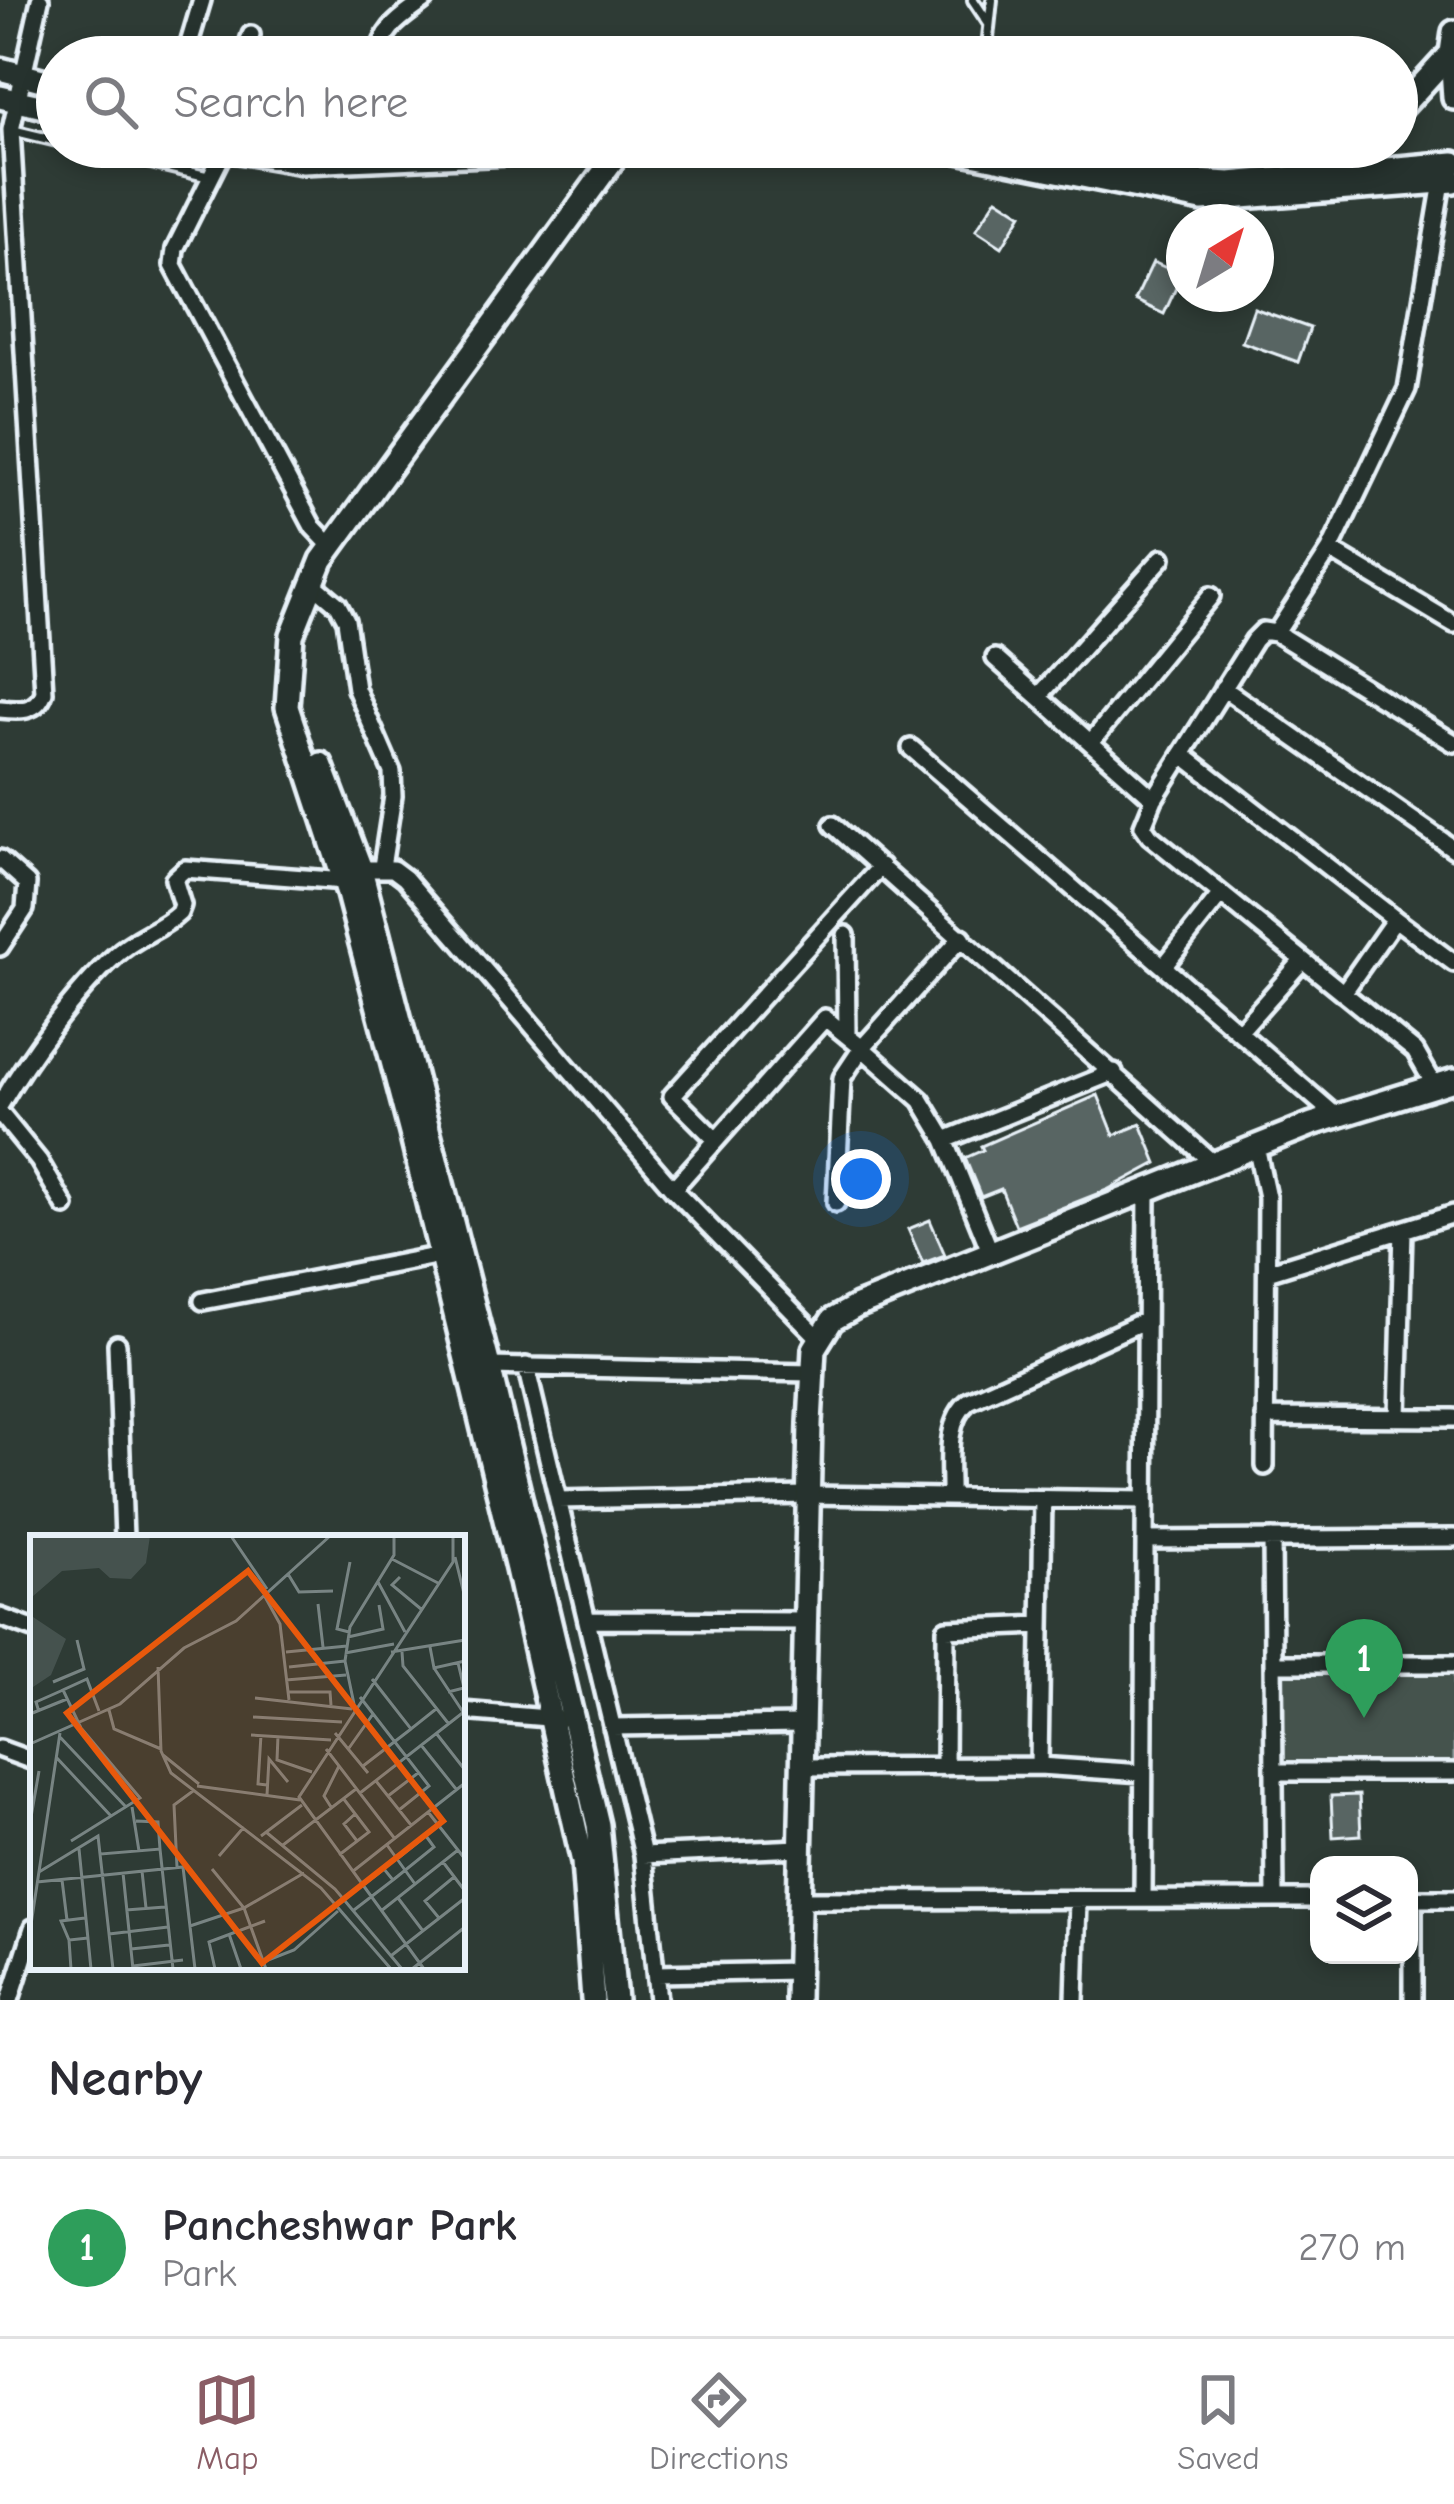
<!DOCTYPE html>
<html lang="en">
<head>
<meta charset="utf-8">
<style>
  body { margin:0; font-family:"Comic Neue",sans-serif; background:#f7f7f7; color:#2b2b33 }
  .controls { position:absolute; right:36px; bottom:36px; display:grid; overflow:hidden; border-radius:24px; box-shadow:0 6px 18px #0003 }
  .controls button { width:108px; height:108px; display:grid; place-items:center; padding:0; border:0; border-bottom:3px solid #e1e1e2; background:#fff; color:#2b2b33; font:60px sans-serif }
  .compass { position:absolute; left:1166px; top:204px; width:108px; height:108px; border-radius:50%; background:#fff; box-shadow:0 6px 18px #0003; rotate:38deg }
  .you { position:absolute; left:861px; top:1179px; width:42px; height:42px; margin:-30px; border:9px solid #fff; border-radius:50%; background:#1a73e8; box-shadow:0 0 0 18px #1a73e833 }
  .badge { display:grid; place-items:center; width:78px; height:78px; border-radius:50%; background:#8a5d65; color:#fff; font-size:39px; font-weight:700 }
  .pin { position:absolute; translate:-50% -99px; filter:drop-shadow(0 3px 6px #0008) }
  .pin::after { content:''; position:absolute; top:63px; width:42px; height:36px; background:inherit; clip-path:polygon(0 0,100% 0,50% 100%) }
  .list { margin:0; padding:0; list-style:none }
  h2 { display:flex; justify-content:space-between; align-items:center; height:156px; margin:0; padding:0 48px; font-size:51px }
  h2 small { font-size:39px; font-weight:400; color:#7c7c81 }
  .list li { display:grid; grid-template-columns:78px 1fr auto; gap:36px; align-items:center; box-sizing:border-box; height:180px; padding:0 48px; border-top:3px solid #e1e1e2 }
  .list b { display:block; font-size:45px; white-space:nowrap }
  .list p { margin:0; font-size:39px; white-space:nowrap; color:#7c7c81 }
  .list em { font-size:39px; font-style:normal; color:#7c7c81 }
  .icon { flex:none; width:66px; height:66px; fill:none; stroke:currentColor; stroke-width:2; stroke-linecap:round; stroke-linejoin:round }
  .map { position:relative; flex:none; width:1454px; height:2000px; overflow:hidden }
  .search { position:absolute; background:#fff; box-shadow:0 6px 18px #0003; left:36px; right:36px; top:36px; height:132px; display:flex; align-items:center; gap:30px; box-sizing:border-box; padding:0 42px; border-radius:66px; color:#7c7c81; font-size:45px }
  .sheet { height:336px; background:#fff }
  nav { display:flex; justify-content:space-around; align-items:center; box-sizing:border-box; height:168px; border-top:3px solid #e1e1e2; background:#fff; font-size:33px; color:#7c7c81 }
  nav a { display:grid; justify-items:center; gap:6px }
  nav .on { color:#8a5d65 }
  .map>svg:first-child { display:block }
</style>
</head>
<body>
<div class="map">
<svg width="1454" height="2000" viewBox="0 0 1454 2000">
  <rect width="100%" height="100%" fill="#2e3b35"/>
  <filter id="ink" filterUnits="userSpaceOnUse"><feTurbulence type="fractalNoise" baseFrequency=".00833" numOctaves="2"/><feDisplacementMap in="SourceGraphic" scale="24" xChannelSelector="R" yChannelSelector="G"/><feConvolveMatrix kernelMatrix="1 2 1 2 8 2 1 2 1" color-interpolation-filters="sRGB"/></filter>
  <g filter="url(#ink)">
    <!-- green -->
    <path fill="#45524e" stroke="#96a2a3" stroke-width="3" d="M1273,1664H1454V1772H1274Z"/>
    <!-- building -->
    <path fill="#596563" stroke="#e8f1f8" stroke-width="3" d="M997,198L1022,214L1002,247L976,230Z
      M1153,262L1182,275L1164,314L1135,300Z
      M1254,308L1310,328L1298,362L1242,342Z
      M1098,1095L1114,1135L1141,1124L1157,1163L1107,1190L1016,1226L1001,1189L981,1197L965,1158L983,1150L981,1146Z
      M930,1220L945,1255L923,1263L908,1229Z
      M1359,1795L1361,1835L1333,1837L1331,1796Z"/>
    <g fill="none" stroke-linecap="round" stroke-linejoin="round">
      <defs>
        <path id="lane" d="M973,0L989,24
          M986,57L992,0
          M12,130L57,141
          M83,147L210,177"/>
        <path id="street" d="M185,57L202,0
          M244,57L251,35
          M333,57L335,52
          M379,57C382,27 403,17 425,0
          M225,149L175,249L173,265L313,527L331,546
          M1330,550L1454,624
          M312,583L338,605L346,620L356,689L392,772L393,796L382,867
          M1276,633L1454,743
          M995,658L1154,799L1143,826L1150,836L1415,1051L1435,1086
          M1223,688L1454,849
          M1039,696L1162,558
          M0,709C18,711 37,713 44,692L11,130L40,0
          M1091,742L1211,596
          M911,748L1336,1116
          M1182,754L1395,919L1343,993
          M1154,799L1254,640L1263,631L1276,633L1330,550L1407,389L1442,182
          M833,825L1213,1163
          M0,859L27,883L25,909L0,947
          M361,869H393L405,878L673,1189L820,1339
          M1395,919L1454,963
          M846,935L847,1036
          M962,937L862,1048L921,1100L945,1140L990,1251
          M1164,966L1221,894
          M1239,1032L1303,960
          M0,1105C29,1056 74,993 116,955C135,937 161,930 179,913L182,905L174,879L185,869L345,881
          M0,1113L39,1161L65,1206
          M716,1140L672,1096L881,866
          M945,1140L1114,1072
          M1256,1146L1267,1197L1265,1466
          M673,1189L825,1018L862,1048L842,1078L836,1203
          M1267,1272L1454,1214
          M203,1301L441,1255
          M117,1344L124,1538
          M489,1366L812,1373
          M526,1366L643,1855L658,2000
          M1265,1417L1454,1418
          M1398,1417L1403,1230
          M950,1497C951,1466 943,1422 969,1401L1146,1320
          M558,1500L808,1495L1145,1500
          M1272,1539L1275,1899
          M1145,1540L1454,1538
          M0,1617L33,1629
          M587,1620L805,1621
          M1273,1664H1454
          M462,1711L560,1719
          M612,1727L803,1724
          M0,1749L33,1761
          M1039,1766L1143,1773
          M802,1767L1039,1766L1043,1499
          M945,1767L946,1629L1041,1625
          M1274,1772H1454
          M643,1855L800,1848
          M1143,1899L1147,1189
          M1409,1899H1454
          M1413,1899V2000
          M799,1900L1319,1899
          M656,1974L797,1971
          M10,2000L33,1928
          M1075,2000L1078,1900"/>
        <path id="secondary" d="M1454,32L1451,53L1454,98
          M0,69L57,84
          M0,97L57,110
          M1397,112L1451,53
          M215,147L302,162L649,147
          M938,147L1202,200L1454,181
          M1040,147L1147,178L1230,183L1454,163
          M1340,176L1366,147
          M321,764L361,869L489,1366L598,1825L615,2000
          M593,2000L583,1862L517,1569L411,1133L347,890L287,707L292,635L322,560L622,147
          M797,2000L810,1423L814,1349L832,1320L857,1306L1312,1124L1454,1080"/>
      </defs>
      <!-- lane casing -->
      <use href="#lane" stroke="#e8f1f8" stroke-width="16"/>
      <!-- street casing -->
      <use href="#street" stroke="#e8f1f8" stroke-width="24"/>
      <!-- secondary casing -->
      <use href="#secondary" stroke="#e8f1f8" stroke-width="30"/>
      <!-- lane -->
      <use href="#lane" stroke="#26332d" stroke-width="8"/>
      <!-- street -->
      <use href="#street" stroke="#26332d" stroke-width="15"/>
      <!-- secondary -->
      <use href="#secondary" stroke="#26332d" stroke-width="21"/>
    </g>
  </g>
  <!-- overview -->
  <g transform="translate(30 1535)">
    <rect width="435" height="435" fill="#2e3b35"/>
    <path d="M0,1H120L116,28L101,44L80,43L69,33L32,36L2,62L3,82L36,104L21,140L0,154Z" fill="#45524e"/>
    <path fill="none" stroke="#788483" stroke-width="3" d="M201,1L237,54M425,22L435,63M362,24L408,48M258,39L269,57L303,56M370,42L362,50L391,74M348,47L375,97M234,60L250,89L259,165M288,69L293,112M319,97L307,94L320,27M318,102L353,94L349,70M400,112L404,133L435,126M256,117L317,111M361,117L435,105M372,117L373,131L418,188M315,118L364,109M128,132L131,216L141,238L291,353L361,434M259,132L315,126M404,133L433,177M342,144L381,194L406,174M256,145L316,140M23,147L54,134L47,105M258,157H300L301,170M418,157L434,153L428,128M330,162L399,251L369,275M225,163L322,174M324,169L315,126L320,92L364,20V1M79,175L84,194L131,214M9,177L6,167L33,155M0,179L37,164M223,182L312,187M305,198L338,238M406,198L435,235M221,200L301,205M231,200L228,249L237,250M29,201L96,272M248,201L247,225L282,237M0,209L90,169L154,113L206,86L300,1M391,210L426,254M319,213L343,179M296,214L365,304M133,220L169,249M26,222L81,281M333,231L381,194M346,246L381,290M167,251L270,265M330,258L435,176M237,260L239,224L258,247M358,261L388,238M102,272L109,316M301,272L294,261L309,231M398,277L435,324M325,279L314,289L327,306M106,286L128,287L130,314M0,288L9,236M236,297L305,354L372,434M231,301L272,270M41,306L110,263L51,193L33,155L57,144L69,176M253,310L326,254M357,310L385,349M49,314L61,434M309,320L339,297L313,263M189,321L214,292M367,324L409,290M413,327L435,356M147,332L144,270L163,256M112,336L116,373M9,337L68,301L70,319M322,337L435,248M93,338L103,434M32,345L37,385M363,345L404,312L396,301M7,347L153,332L165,434M368,363L393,396M96,375L135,372M324,375L363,345L354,334L332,351M351,376L428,315M409,383L395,366L424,342M160,391L214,373L182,334M0,396L30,198M79,399L138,392M199,399L211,434M39,405L31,386L55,383M101,414L139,410M362,420L435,363M233,427L264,415L308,376M103,431L153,425M41,434L39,405L58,403M83,434L70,319L130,314L143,434M185,434L179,407L235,386M236,434L214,373L274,338M382,434L435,392M394,434L269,262L423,27V1"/>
    <path fill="#e8590c" fill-opacity="0.15" stroke="#e8590c" stroke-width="6" d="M218,36L413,286L232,428L37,178Z"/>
    <rect width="435" height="435" fill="none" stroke="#e8f1f8" stroke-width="6"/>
  </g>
</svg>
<div class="controls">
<button><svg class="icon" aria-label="layers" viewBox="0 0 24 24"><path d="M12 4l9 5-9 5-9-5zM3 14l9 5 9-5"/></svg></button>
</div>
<svg class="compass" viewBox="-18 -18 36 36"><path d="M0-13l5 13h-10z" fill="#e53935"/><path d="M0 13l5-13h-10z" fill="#7c7c81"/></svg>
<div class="you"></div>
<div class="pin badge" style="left:1364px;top:1718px;background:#2e9e5b">1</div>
<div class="search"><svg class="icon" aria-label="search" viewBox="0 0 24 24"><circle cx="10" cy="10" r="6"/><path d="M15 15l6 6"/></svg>Search here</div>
</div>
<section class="sheet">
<h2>Nearby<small></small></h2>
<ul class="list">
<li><span class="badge" style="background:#2e9e5b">1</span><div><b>Pancheshwar Park</b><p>Park</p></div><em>270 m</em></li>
</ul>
</section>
<nav>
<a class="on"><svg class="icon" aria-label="map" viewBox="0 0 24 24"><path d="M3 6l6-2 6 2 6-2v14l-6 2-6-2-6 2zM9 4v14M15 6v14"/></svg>Map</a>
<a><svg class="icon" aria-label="directions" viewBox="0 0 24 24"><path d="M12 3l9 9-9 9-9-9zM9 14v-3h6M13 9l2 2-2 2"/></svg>Directions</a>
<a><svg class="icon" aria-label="saved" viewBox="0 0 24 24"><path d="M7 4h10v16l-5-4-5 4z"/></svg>Saved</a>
</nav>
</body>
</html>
